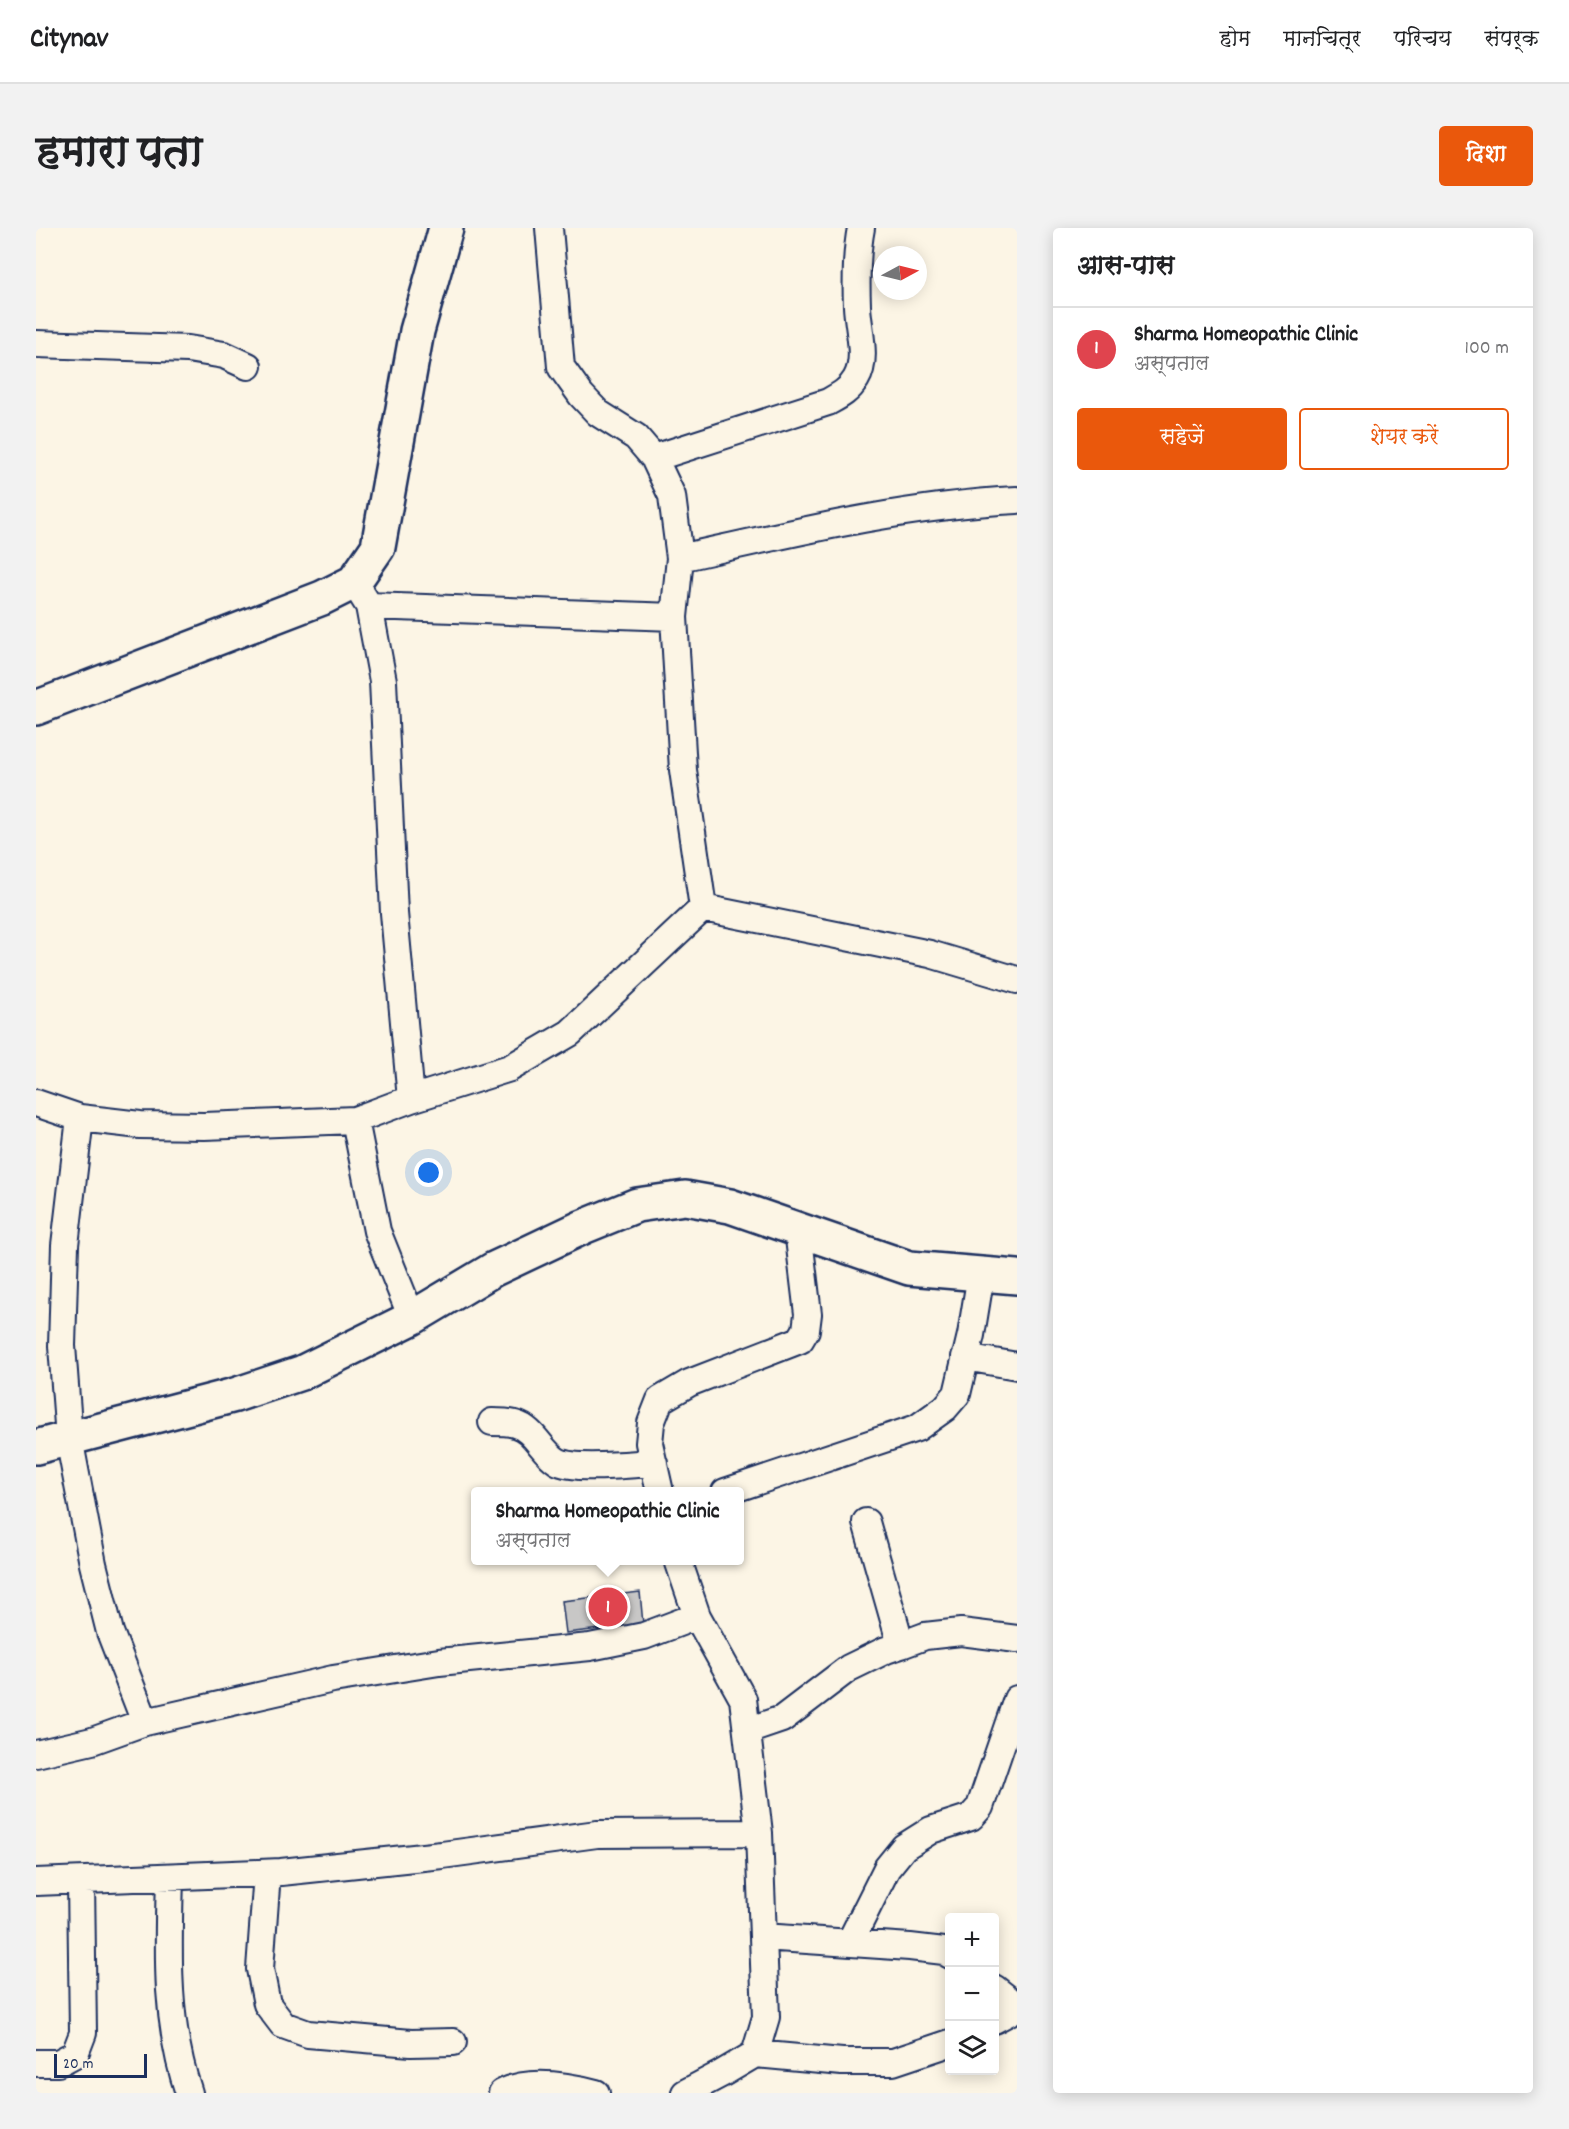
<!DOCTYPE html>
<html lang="hi">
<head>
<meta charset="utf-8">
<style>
  body { margin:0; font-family:Dekko,"Playpen Sans Deva",sans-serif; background:#f2f2f2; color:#202124 }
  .controls { position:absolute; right:18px; bottom:18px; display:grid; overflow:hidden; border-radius:6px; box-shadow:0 3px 15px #0003 }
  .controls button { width:54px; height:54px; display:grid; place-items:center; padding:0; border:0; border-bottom:2px solid #e0e0e0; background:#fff; color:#202124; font:30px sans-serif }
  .compass { position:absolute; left:837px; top:18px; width:54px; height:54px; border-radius:50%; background:#fff; box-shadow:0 3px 15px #0003; rotate:83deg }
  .scale { position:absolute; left:18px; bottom:15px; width:93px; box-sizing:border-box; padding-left:6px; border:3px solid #1b2f5e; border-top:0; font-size:16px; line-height:21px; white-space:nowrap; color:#1b2f5e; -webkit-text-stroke:4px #fcf5e5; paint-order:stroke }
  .you { position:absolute; left:393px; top:945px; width:21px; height:21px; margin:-15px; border:4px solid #fff; border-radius:50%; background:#1a73e8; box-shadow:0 0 0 9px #1a73e833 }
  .badge { display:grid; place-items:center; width:39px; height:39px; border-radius:50%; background:#ea580c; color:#fff; font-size:20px; font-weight:700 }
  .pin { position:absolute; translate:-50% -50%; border:3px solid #fff; box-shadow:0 2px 6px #0006 }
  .popup { position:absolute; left:435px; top:1259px; width:273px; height:78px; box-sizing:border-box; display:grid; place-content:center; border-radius:6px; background:#fff; filter:drop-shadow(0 2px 4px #0005); font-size:20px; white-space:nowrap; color:#757577 }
  .popup b { font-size:22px; color:#202124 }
  .popup::after { content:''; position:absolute; left:50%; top:100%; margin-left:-12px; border:12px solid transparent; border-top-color:#fff }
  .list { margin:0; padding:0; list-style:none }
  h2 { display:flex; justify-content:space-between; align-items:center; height:78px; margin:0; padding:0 24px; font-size:26px }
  h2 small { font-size:20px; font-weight:400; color:#757577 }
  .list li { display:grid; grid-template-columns:39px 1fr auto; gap:18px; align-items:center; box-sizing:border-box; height:84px; padding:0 24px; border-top:2px solid #e0e0e0 }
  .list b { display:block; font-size:22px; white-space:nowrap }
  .list p { margin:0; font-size:20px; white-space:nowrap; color:#757577 }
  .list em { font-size:20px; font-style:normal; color:#757577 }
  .actions { display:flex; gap:12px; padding:18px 24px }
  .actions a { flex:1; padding:14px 0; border:2px solid #ea580c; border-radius:6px; text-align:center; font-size:21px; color:#ea580c }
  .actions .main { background:#ea580c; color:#fff }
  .icon { flex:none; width:33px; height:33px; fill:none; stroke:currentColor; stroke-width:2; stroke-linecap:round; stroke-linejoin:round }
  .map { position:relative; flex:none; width:981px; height:1865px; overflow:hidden; border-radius:6px }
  header { display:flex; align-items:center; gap:36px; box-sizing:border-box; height:84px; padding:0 30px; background:#fff; border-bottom:2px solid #e0e0e0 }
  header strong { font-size:28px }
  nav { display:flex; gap:33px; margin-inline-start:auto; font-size:21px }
  .intro { display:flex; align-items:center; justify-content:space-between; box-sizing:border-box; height:144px; padding:0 36px }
  h1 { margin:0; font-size:42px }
  .button { padding:15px 27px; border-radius:6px; background:#ea580c; color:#fff; font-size:21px; font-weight:700 }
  main { display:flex; gap:36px; padding:0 36px }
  aside { flex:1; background:#fff; border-radius:6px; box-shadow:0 3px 15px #0003 }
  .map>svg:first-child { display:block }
</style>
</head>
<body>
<header>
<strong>Citynav</strong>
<nav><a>होम</a><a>मानचित्र</a><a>परिचय</a><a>संपर्क</a></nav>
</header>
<div class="intro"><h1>हमारा पता</h1><a class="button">दिशा</a></div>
<main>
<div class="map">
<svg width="981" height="1865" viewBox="0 0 981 1865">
  <rect width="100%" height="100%" fill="#fcf5e5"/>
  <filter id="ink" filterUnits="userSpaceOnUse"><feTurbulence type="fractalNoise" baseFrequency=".0167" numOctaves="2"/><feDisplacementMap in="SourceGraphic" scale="12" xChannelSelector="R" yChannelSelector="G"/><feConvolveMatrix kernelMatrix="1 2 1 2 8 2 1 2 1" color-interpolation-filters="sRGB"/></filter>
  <g filter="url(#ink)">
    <!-- building -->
    <path fill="#c8c7c6" stroke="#1b2f5e" stroke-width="1.5" d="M604,1364L607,1396L530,1405L526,1373Z"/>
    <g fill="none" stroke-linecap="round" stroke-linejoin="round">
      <defs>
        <path id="street" d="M513,0L525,139L545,167L562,185L600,209L618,230L636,268L644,330L638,389L647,542L667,680L894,726L981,752
          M0,116L152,121L188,127L212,138
          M618,230L792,174C803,168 813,163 820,151C832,131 822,101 821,78C820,52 820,26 825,0
          M644,330C756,305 866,278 981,272
          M318,354L333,378L347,453L358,685L375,871
          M333,378L638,389
          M0,875L44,890L104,897L168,898L319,892L375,871L474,840L534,805L667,680
          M44,890L29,1017L26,1118L33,1210L57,1336L74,1404L109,1494L297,1451L403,1434L554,1419L608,1408L661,1388
          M319,892L341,1003L376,1090
          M929,1129L981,1138
          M456,1194C463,1194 472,1194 479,1196C498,1201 505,1223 521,1233C538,1243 596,1236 618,1235
          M624,1264L613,1215L615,1195L624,1172L653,1155L764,1112L770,1102L772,1086L762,1002
          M689,1264L881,1200L909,1180L921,1166L935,1107L945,1046
          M830,1294L865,1417
          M642,1332L661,1388L707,1471L723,1605L727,1709L730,1789L719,1826L685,1846L649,1865
          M711,1503L746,1491L813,1440L850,1422L865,1417L889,1408L925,1404L981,1411
          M0,1526L56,1513L109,1494
          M231,1645L224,1741L231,1776L247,1797L272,1806L375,1815L417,1814
          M134,1649C132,1722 129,1794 153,1865
          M0,1654L245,1644L406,1627L561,1606L723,1605
          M727,1709L874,1719L908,1723L914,1727
          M814,1714L851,1640L868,1619L895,1602L935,1589L944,1579L981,1471
          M958,1760L981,1778
          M958,1792L981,1780
          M719,1826L806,1834H857L914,1815
          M0,1835H22L39,1826L47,1805L45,1653
          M466,1865C491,1851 533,1858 560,1865"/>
        <path id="secondary" d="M0,480L286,370L318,354L342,319L381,103L410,0
          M0,1219L199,1167L265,1145L376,1090L458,1041L547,999L601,977L649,970L694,978L873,1040L981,1049"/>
      </defs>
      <!-- street casing -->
      <use href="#street" stroke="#1b2f5e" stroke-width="30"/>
      <!-- secondary casing -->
      <use href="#secondary" stroke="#1b2f5e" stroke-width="38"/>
      <!-- street -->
      <use href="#street" stroke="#fcf5e5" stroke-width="26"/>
      <!-- secondary -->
      <use href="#secondary" stroke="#fcf5e5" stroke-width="33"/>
    </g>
  </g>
</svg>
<div class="controls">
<button>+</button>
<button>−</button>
<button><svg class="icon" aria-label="layers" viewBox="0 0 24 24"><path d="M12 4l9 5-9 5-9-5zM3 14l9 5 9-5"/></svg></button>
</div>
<svg class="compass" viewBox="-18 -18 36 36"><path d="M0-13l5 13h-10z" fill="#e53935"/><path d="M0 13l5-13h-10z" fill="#757577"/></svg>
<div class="scale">20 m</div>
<div class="you"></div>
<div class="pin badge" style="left:572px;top:1379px;background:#e0444e">1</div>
<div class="popup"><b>Sharma Homeopathic Clinic</b>अस्पताल</div>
</div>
<aside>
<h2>आस-पास<small></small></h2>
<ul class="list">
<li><span class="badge" style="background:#e0444e">1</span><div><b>Sharma Homeopathic Clinic</b><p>अस्पताल</p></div><em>100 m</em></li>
</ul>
<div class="actions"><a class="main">सहेजें</a><a>शेयर करें</a></div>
</aside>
</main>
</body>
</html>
